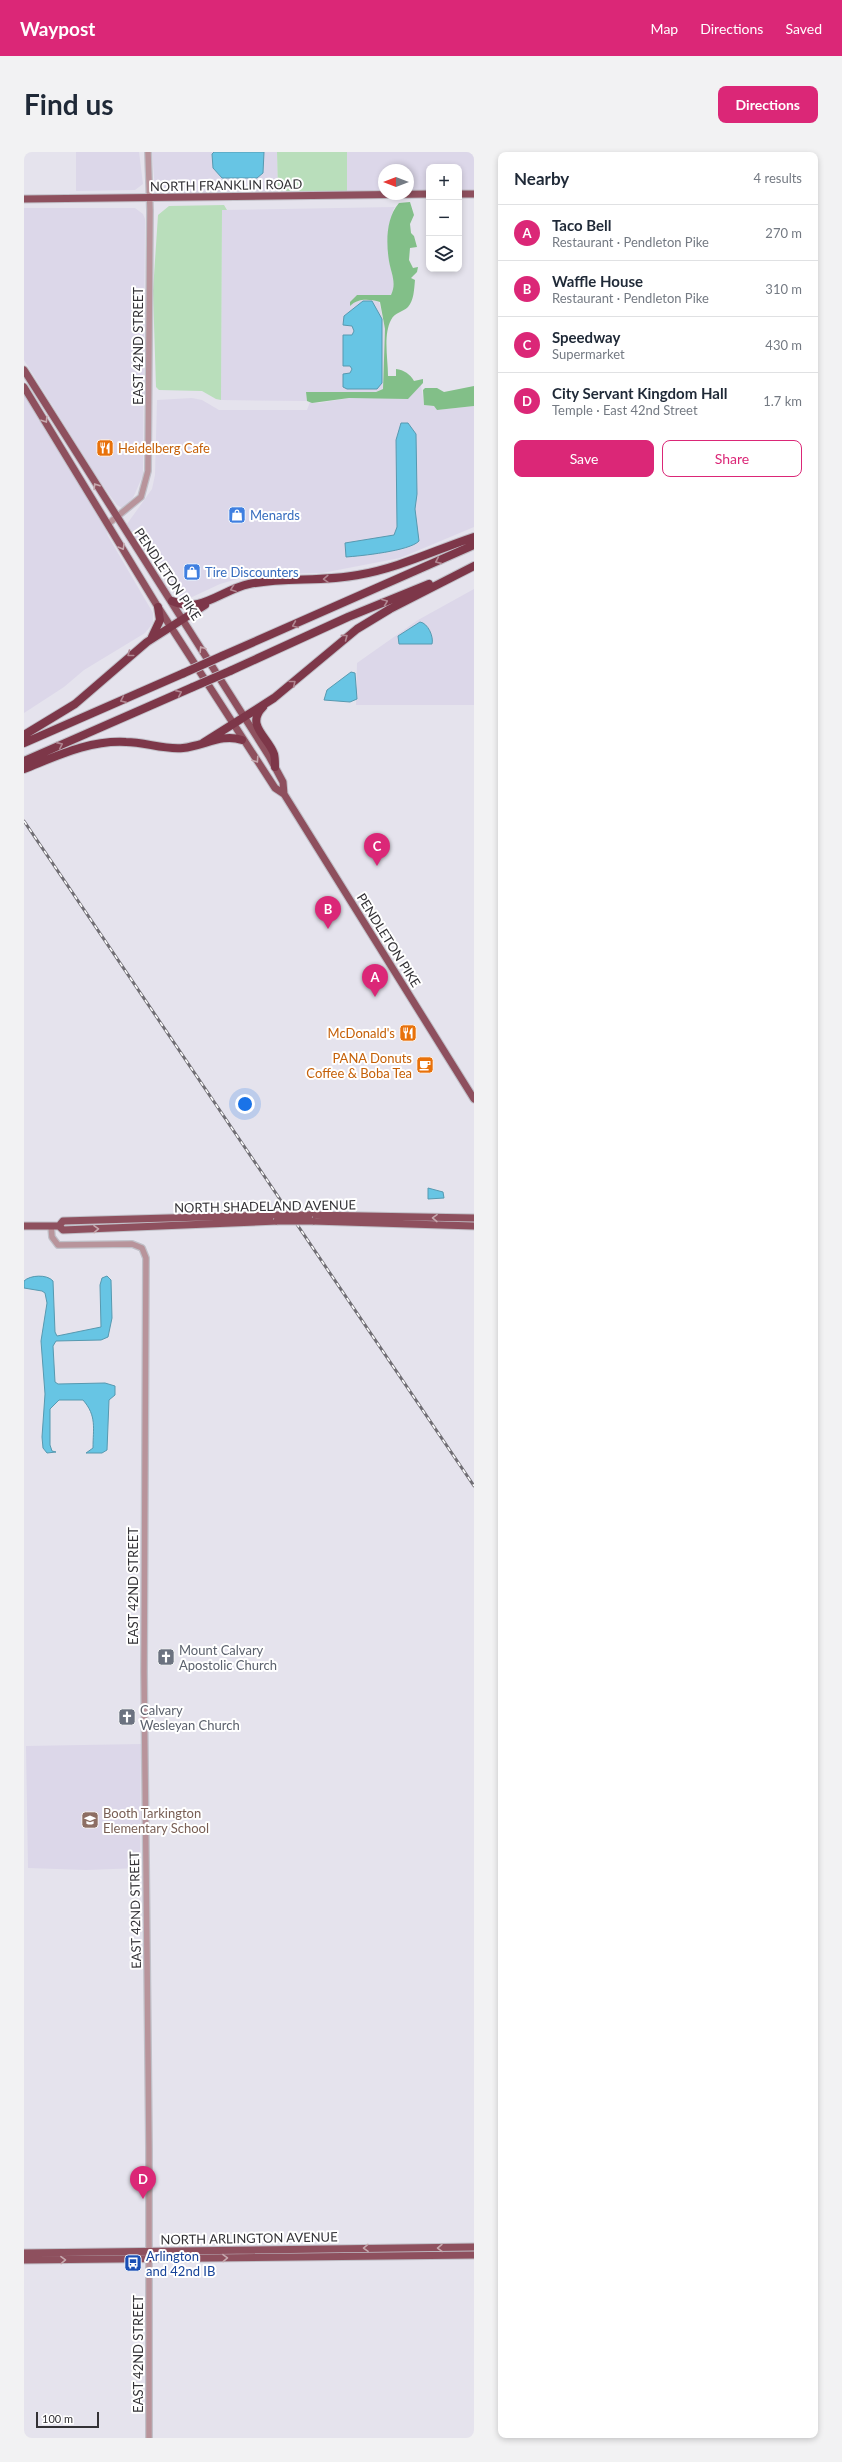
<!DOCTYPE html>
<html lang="en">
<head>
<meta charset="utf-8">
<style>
  body { margin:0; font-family:Lato,sans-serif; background:#f2f2f3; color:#1f2937 }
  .controls { position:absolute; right:12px; top:12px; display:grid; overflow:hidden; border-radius:8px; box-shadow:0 2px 6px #0003 }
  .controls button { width:36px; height:36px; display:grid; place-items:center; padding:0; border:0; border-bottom:1px solid #e0e1e3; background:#fff; color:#1f2937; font:20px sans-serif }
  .compass { position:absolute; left:354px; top:12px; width:36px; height:36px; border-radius:50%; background:#fff; box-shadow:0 2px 6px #0003; rotate:270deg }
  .scale { position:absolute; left:12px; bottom:10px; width:63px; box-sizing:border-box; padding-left:4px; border:2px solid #333236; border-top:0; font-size:11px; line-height:14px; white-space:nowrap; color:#333236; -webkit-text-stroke:3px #fff; paint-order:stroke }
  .you { position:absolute; left:221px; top:952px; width:14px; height:14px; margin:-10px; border:3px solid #fff; border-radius:50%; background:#1a73e8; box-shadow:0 0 0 6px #1a73e833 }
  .badge { display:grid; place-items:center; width:26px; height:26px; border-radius:50%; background:#db2777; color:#fff; font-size:13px; font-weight:700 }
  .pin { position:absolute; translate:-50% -33px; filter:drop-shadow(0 1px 2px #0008) }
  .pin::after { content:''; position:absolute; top:21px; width:14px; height:12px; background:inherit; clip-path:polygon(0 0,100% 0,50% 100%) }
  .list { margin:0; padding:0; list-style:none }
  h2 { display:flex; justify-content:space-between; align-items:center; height:52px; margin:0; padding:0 16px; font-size:17px }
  h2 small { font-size:13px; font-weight:400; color:#747a83 }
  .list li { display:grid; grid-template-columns:26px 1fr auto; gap:12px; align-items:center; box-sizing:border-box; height:56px; padding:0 16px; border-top:1px solid #e0e1e3 }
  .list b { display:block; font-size:15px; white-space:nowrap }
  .list p { margin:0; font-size:13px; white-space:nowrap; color:#747a83 }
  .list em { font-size:13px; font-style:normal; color:#747a83 }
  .actions { display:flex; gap:8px; padding:12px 16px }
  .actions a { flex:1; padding:9px 0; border:1px solid #db2777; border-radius:8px; text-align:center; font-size:14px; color:#db2777 }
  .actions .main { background:#db2777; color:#fff }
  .icon { flex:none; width:22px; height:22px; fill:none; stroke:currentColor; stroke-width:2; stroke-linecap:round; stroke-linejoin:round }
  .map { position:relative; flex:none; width:450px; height:2286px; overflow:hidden; border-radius:8px }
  header { display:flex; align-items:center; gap:24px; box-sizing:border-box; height:56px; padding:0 20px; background:#db2777; color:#fff }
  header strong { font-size:19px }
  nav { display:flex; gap:22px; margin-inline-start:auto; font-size:14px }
  .intro { display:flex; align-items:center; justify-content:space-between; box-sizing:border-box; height:96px; padding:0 24px }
  h1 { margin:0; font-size:28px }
  .button { padding:10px 18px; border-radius:8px; background:#db2777; color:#fff; font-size:14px; font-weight:700 }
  main { display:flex; gap:24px; padding:0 24px }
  aside { flex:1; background:#fff; border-radius:8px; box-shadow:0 2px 6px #0003 }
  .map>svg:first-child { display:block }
</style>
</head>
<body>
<header>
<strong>Waypost</strong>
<nav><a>Map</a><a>Directions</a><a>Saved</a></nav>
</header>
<div class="intro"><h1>Find us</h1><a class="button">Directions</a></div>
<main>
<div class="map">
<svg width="450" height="2286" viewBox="0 0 450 2286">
  <rect width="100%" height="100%" fill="#e5e3ed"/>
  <!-- built -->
  <path fill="#dcd7e9" d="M52,0H115L119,32L111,38L52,39Z
    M128,0H253L254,39L135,41L131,37Z
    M323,0H450V38H435V15H405V38H384V18H360V39H323Z
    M371,55L369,58L365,108L371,134L367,143H333L326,153L330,150L345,147L355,150L361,177L359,237L352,240H282L283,249L197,248L198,58Z
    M0,56H111L119,62L121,67L119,323L109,346L98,356L93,353L76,330L0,208Z
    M397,233L400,253L410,254L413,258L450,254V375L376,406L298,421L231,422L196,432L166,446H157L149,440L103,372L128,337L131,323L133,248L168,246L178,248L195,258H283L286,250L295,251L325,246H378Z
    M0,241L80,371L84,384L129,461V471L121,481L60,518L40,535L0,561Z
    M450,437V553H332L333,511L394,468Z
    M117,1592L116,1716L62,1718L4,1716L2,1594Z"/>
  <!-- green -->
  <path fill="#b9debb" d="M253,0H323V39H254Z
    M200,53L203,58H198L197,248L192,247L178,239L135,238L132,235L129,139L134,63L145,54Z"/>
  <!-- forest -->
  <path fill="#82bf88" d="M386,50L390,63L386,72L387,81L390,84L393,95L386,96L385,108L389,116L394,115L393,120L387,126L391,128C390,138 390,148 384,155C379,160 371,160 367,168C359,183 364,207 364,224H372V217C380,218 386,222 390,229L399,227V231L384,247L325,246L288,251L283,249L282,240H352L359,237L361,177L356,150C345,147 334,146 326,154V150L333,143H367C373,131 367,121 365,109C362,90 362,66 375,51Z
    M450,234V254L413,258L410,254L400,253L399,238L401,236H413L420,240Z"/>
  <!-- water -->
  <path fill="#67c5e4" stroke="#5799b0" d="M190,0H240L239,21L233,26H198L189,16L188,2Z
    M339,149H348L358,167V231L353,237H323L319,235V222L326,221L328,217L326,214H319V183H328L330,179L328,174L319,173L320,164Z
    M377,271H384L392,282L393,342L391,357L395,389C386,399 336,404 322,405L321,391L370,383L373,375L372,288Z
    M396,470C404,471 410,485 408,492H375L374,484Z
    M327,520L331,521L333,547L326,550L300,548L303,538Z
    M404,1036L419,1040L420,1046L404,1047Z
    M83,1124L87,1128L88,1166L84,1185L77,1188L32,1189L29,1194L31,1230L34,1232L81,1231L91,1234V1243L85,1248L83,1298L78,1301H62L69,1296C69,1276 73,1264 59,1248H35L26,1257V1293L28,1299L32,1300L23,1301L19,1296L18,1285L21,1242L17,1189L23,1151L21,1141L18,1139L0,1136V1129C6,1123 23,1122 29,1129L31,1180L33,1184L77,1175L76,1133L78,1126Z"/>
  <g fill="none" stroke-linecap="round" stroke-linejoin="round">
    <defs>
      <path id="minor" d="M84,372L117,345L124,319L126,58L124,0
        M27,1074L28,1085L34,1093L108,1092L118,1096L122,1106L120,1520L125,1996V2286"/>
      <path id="major" d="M435,42H450
        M0,47L405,42
        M0,218L245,604L259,630L260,642
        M0,235L134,455L251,636L260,642L450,947
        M285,1063L450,1066
        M289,1069L450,1074
        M0,1074H35L39,1069L249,1063
        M35,1074L39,1078L253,1069
        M0,2101L450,2095
        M0,2108L450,2103"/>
      <path id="highway" d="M148,449C177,462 197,438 225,432C261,425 298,430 334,423C375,416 411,398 450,385
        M128,485L136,468L134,455
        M198,504L450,393
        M206,519L324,465L405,432
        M239,555C221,573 244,585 250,602C251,606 251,611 251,615
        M0,583L51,552L123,490L181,453
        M0,591L160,521
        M179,591L250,546L333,477L366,457L450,414
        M0,609L169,535
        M0,617C33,604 65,588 102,590C121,590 140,598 159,596C180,594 198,581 218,588"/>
    </defs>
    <!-- minor casing -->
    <use href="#minor" stroke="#c1c0c8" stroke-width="8"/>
    <!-- major casing -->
    <use href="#major" stroke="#c1c0c8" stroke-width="9"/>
    <!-- highway casing -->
    <use href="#highway" stroke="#c1c0c8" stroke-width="10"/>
    <!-- minor -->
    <use href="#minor" stroke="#b8949b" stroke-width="5.5"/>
    <!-- major -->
    <use href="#major" stroke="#8e505e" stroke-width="7"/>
    <!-- highway -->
    <use href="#highway" stroke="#7d3749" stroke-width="8"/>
    <defs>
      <path id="rail" d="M0,669L450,1334"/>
    </defs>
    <!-- rail casing -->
    <use href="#rail" stroke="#706e74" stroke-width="3"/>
    <!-- rail -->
    <use href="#rail" stroke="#fff" stroke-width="1.5" stroke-dasharray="4.5" stroke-linecap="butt"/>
    <defs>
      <path id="major-bridge" d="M249,1063H285
        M253,1069H289"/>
      <path id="highway-bridge" d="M160,521L198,504
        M169,535L206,519"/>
    </defs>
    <!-- major-bridge casing -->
    <use href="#major-bridge" stroke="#c1c0c8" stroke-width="9" stroke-linecap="butt"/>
    <!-- highway-bridge casing -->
    <use href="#highway-bridge" stroke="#c1c0c8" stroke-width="10" stroke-linecap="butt"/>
    <!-- major-bridge -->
    <use href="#major-bridge" stroke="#8e505e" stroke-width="7"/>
    <!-- highway-bridge -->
    <use href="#highway-bridge" stroke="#7d3749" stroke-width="8"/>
  </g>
  <!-- one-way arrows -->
  <defs><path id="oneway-chevron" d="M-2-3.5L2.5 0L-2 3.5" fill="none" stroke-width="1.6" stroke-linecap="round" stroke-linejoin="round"/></defs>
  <g stroke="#c6a8ae">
    <use href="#oneway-chevron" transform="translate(21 268) rotate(58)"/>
    <use href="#oneway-chevron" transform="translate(72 334) rotate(-122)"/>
    <use href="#oneway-chevron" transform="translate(98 395) rotate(60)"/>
    <use href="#oneway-chevron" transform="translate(178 497) rotate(-122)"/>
    <use href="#oneway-chevron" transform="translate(232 608) rotate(56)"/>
    <use href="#oneway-chevron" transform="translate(411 1066) rotate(-179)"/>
    <use href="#oneway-chevron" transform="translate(72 1077) rotate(-1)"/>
    <use href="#oneway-chevron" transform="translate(342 2096) rotate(179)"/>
    <use href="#oneway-chevron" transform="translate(416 2096) rotate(179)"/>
    <use href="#oneway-chevron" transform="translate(201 2106) rotate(-1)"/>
    <use href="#oneway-chevron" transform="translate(39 2108) rotate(-1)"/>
  </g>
  <g stroke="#b18792">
    <use href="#oneway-chevron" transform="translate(414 409) rotate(156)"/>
    <use href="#oneway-chevron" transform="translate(302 427) rotate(177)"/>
    <use href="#oneway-chevron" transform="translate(209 437) rotate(160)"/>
    <use href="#oneway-chevron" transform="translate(361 450) rotate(-22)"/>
    <use href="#oneway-chevron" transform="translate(271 473) rotate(157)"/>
    <use href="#oneway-chevron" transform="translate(321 485) rotate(-37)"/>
    <use href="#oneway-chevron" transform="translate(106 502) rotate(142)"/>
    <use href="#oneway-chevron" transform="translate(269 531) rotate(-39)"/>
    <use href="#oneway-chevron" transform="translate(155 541) rotate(-24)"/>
    <use href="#oneway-chevron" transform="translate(99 548) rotate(156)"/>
    <use href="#oneway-chevron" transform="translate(36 593) rotate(-24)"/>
  </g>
  <!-- icons -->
  <defs>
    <symbol id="restaurant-square" viewBox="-11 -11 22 22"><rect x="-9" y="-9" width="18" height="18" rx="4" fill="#e8710a" stroke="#fff"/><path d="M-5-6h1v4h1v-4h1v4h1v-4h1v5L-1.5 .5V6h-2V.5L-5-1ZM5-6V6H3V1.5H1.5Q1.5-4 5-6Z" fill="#fff"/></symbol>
    <symbol id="shop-square" viewBox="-11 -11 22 22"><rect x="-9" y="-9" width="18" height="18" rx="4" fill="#3f7fe0" stroke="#fff"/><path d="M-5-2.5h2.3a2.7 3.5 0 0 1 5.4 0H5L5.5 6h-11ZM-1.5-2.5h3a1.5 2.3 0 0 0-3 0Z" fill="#fff"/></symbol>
    <symbol id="cafe-square" viewBox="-11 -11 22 22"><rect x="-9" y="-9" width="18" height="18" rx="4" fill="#e8710a" stroke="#fff"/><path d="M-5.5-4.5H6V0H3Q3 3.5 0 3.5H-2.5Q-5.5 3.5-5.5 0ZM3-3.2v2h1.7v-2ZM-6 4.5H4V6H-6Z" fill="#fff"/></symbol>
    <symbol id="church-square" viewBox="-11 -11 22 22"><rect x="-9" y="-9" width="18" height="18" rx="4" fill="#6b7280" stroke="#fff"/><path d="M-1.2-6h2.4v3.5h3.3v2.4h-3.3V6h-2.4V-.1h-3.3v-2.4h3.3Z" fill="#fff"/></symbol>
    <symbol id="school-square" viewBox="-11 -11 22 22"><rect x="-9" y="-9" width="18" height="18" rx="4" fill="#8d6e63" stroke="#fff"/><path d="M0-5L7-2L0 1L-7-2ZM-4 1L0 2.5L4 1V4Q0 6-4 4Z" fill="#fff"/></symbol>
    <symbol id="bus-square" viewBox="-11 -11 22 22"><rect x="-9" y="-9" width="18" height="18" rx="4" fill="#1a4fb4" stroke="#fff"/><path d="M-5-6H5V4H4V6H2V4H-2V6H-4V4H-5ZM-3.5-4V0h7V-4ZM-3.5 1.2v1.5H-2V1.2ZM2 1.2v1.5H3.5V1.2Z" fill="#fff"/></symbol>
  </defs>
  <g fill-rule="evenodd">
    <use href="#restaurant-square" x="71" y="286" width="20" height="20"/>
    <use href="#shop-square" x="203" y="353" width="20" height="20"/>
    <use href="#shop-square" x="158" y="410" width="20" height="20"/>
    <use href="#restaurant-square" x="374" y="871" width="20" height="20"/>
    <use href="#cafe-square" x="391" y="903" width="20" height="20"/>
    <use href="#church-square" x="132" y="1495" width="20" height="20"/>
    <use href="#church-square" x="93" y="1555" width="20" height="20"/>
    <use href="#school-square" x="56" y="1658" width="20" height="20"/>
    <use href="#bus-square" x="99" y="2101" width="20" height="20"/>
  </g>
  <g text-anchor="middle" stroke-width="4" stroke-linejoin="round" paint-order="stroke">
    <!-- street labels -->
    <g font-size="13" fill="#333236" stroke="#fff">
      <text transform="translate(202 33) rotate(-1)" y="5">NORTH FRANKLIN ROAD</text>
      <text transform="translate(114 194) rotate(-90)" y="5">EAST 42ND STREET</text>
      <text transform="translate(144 422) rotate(56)" y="5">PENDLETON PIKE</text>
      <text transform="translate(365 788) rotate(58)" y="5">PENDLETON PIKE</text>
      <text transform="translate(241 1054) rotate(-1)" y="5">NORTH SHADELAND AVENUE</text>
      <text transform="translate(109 1434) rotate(-90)" y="5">EAST 42ND STREET</text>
      <text transform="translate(111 1758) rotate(-91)" y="5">EAST 42ND STREET</text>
      <text transform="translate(225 2086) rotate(-1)" y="5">NORTH ARLINGTON AVENUE</text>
      <text transform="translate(114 2202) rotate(-90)" y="5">EAST 42ND STREET</text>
    </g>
    <!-- food labels -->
    <g font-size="13" fill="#c56008" stroke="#fff" text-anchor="end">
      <text x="94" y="301" text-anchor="start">Heidelberg Cafe</text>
      <text x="371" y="886">McDonald's</text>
      <text x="388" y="911">PANA Donuts<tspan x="388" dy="15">Coffee &amp; Boba Tea</tspan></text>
    </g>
    <!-- shop labels -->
    <g font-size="13" fill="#366cbe" stroke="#fff" text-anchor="start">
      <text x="226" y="368">Menards</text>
      <text x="181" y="425">Tire Discounters</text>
    </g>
    <!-- worship labels -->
    <g font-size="13" fill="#5b616d" stroke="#fff" text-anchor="start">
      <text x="155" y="1503">Mount Calvary<tspan x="155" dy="15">Apostolic Church</tspan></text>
      <text x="116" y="1563">Calvary<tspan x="116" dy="15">Wesleyan Church</tspan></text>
    </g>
    <!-- education labels -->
    <g font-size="13" fill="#785e54" stroke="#fff" text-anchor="start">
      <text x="79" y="1666">Booth Tarkington<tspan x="79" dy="15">Elementary School</tspan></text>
    </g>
    <!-- transit labels -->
    <g font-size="13" fill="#164399" stroke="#fff" text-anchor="start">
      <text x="122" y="2109">Arlington<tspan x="122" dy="15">and 42nd IB</tspan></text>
    </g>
  </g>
</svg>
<div class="controls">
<button>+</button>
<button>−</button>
<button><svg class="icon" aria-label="layers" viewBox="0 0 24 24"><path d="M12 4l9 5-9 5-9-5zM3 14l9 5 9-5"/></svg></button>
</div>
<svg class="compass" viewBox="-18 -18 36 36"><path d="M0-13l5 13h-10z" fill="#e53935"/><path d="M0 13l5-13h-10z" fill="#747a83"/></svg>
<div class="scale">100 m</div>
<div class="you"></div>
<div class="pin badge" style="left:351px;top:845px">A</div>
<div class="pin badge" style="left:304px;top:777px">B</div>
<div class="pin badge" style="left:353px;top:714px">C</div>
<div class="pin badge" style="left:119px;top:2047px">D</div>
</div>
<aside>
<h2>Nearby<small>4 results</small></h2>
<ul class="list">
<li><span class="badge">A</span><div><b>Taco Bell</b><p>Restaurant · Pendleton Pike</p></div><em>270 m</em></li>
<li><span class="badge">B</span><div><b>Waffle House</b><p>Restaurant · Pendleton Pike</p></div><em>310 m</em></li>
<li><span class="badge">C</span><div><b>Speedway</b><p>Supermarket</p></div><em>430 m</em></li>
<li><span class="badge">D</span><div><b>City Servant Kingdom Hall</b><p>Temple · East 42nd Street</p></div><em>1.7 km</em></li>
</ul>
<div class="actions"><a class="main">Save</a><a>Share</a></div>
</aside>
</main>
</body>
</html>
